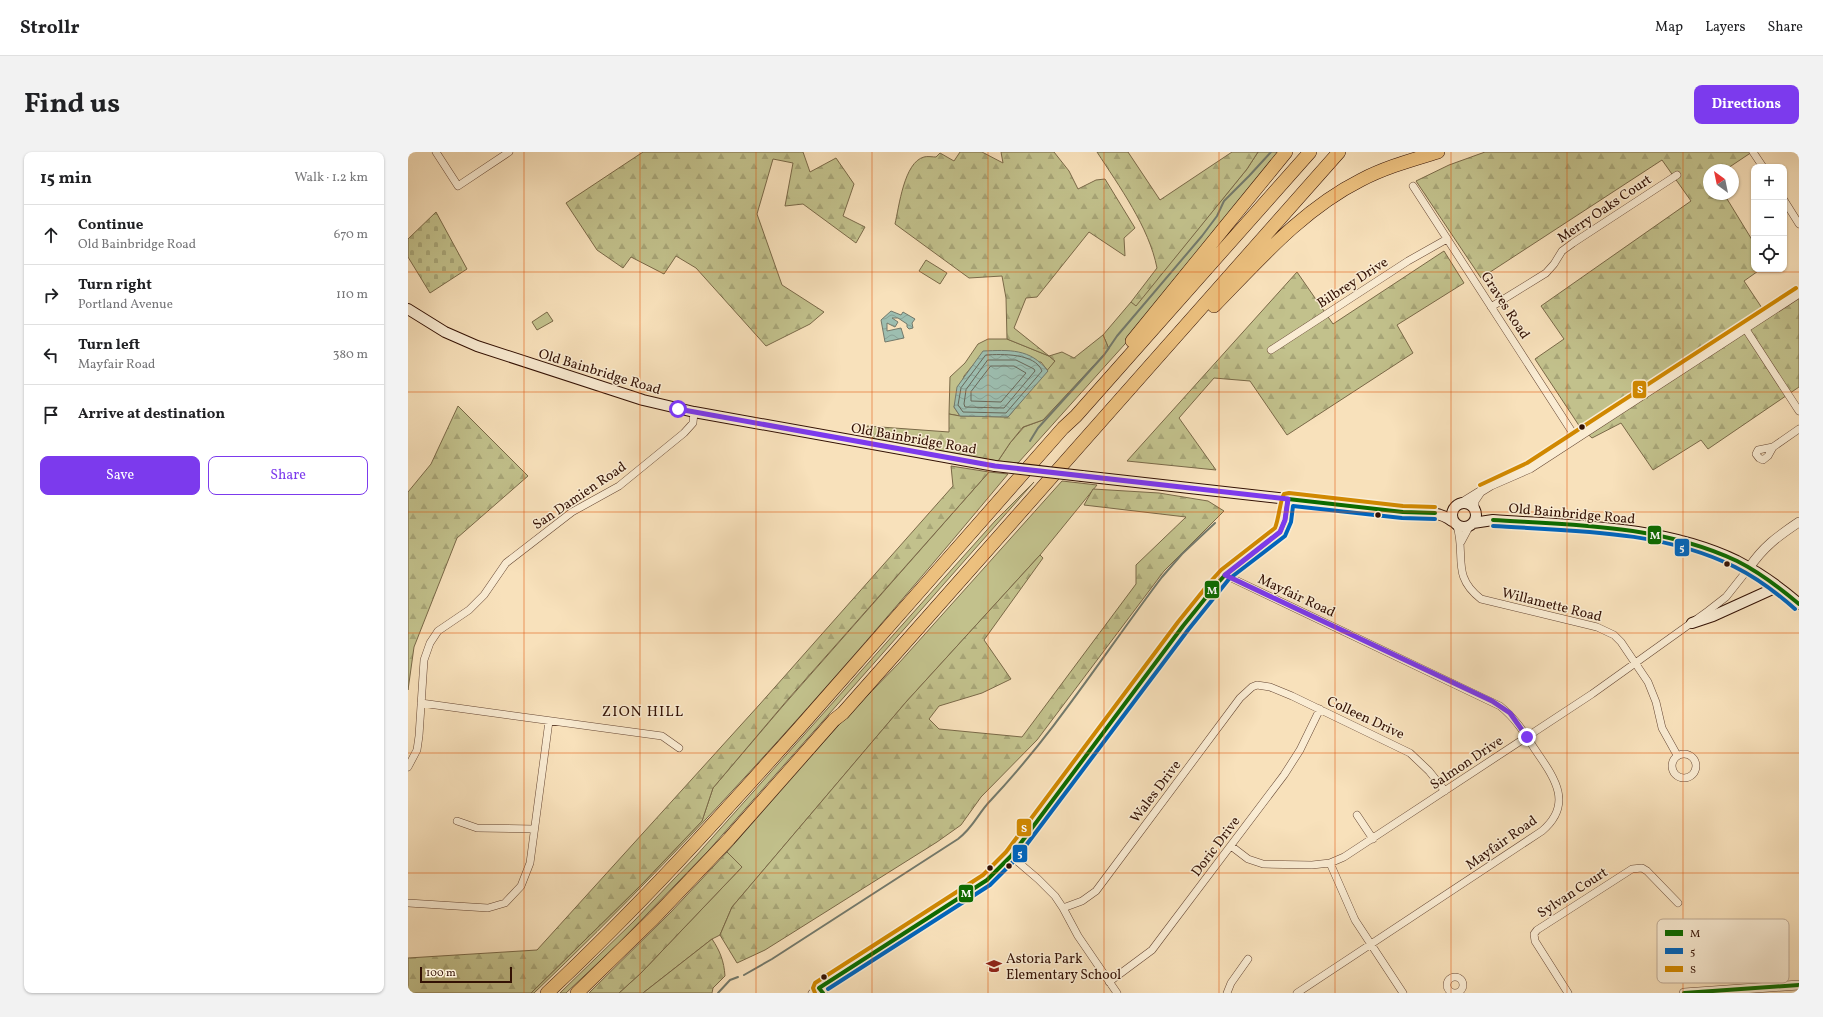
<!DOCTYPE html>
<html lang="en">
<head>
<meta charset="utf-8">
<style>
  body { margin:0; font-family:Vollkorn,serif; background:#f2f2f2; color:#202124 }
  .controls { position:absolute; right:12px; top:12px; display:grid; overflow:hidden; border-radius:8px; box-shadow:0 1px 3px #0004 }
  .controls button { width:36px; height:36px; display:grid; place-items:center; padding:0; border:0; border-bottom:1px solid #e0e0e0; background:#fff; color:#202124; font:20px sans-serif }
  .compass { position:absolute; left:1295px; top:12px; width:36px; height:36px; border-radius:50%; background:#fff; box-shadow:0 1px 3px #0004; rotate:327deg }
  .scale { position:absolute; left:12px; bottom:10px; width:92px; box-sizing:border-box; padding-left:4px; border:2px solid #331104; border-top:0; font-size:11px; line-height:14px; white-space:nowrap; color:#331104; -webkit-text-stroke:3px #faecd3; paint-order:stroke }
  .stop { position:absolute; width:12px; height:12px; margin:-9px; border:3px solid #7c3aed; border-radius:50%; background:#fff }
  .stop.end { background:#7c3aed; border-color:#fff; box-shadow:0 1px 4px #0008 }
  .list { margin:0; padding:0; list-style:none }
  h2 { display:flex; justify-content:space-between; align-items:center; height:52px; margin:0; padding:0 16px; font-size:17px }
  h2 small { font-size:13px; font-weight:400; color:#757577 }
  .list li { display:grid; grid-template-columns:26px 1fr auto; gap:12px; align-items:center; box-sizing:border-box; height:60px; padding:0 16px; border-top:1px solid #e0e0e0 }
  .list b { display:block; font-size:15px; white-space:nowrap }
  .list p { margin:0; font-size:13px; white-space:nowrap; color:#757577 }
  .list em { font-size:13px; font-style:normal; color:#757577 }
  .actions { display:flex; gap:8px; padding:12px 16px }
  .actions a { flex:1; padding:9px 0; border:1px solid #7c3aed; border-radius:8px; text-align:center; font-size:14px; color:#7c3aed }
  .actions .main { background:#7c3aed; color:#fff }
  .icon { flex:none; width:22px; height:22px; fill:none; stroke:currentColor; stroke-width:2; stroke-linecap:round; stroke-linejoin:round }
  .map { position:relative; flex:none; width:1391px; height:841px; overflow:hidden; border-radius:8px }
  header { display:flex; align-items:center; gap:24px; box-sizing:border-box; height:56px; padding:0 20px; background:#fff; border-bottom:1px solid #e0e0e0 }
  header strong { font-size:19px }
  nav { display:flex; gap:22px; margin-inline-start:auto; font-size:14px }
  .intro { display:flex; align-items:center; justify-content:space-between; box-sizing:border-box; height:96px; padding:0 24px }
  h1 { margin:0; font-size:28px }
  .button { padding:10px 18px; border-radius:8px; background:#7c3aed; color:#fff; font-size:14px; font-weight:700 }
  main { display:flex; gap:24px; padding:0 24px }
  aside { flex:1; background:#fff; border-radius:8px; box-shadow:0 1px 3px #0004 }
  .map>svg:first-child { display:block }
</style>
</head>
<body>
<header>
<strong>Strollr</strong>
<nav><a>Map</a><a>Layers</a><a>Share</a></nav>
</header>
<div class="intro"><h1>Find us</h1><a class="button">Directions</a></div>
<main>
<aside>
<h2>15 min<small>Walk · 1.2 km</small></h2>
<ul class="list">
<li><svg class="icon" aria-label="ahead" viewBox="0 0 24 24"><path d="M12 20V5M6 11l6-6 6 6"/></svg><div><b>Continue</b><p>Old Bainbridge Road</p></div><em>670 m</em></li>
<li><svg class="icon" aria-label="right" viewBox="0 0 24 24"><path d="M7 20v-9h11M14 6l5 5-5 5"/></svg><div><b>Turn right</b><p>Portland Avenue</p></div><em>110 m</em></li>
<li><svg class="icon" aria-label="left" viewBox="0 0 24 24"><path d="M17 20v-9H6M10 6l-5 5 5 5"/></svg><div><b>Turn left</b><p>Mayfair Road</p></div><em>380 m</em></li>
<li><svg class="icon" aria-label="arrive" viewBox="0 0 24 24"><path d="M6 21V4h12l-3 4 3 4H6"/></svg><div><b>Arrive at destination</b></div></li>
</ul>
<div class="actions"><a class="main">Save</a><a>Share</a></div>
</aside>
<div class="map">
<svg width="1391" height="841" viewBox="0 0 1391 841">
  <defs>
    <pattern id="forest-firs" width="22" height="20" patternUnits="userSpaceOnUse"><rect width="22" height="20" fill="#c2c18c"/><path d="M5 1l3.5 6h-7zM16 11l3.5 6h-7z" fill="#a7a577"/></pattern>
    <pattern id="cemetery-stones" width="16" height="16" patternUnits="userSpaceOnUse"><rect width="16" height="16" fill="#c2c18c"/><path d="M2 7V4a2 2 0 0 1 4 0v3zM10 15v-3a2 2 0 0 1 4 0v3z" fill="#a7a577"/></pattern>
    <pattern id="water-waves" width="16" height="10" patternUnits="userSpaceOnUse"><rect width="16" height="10" fill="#9dbeb0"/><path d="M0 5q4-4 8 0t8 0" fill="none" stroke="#88a296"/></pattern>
  </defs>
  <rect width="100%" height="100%" fill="#f8e1bb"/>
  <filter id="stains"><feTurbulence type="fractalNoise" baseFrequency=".005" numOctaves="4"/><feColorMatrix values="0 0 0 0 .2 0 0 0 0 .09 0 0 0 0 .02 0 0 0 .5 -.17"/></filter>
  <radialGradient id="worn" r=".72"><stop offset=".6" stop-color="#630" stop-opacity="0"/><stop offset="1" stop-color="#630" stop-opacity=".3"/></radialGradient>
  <!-- grass -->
  <path fill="#c2c18c" stroke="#7a6948" d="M850,0H875L743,163L610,311L590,309L602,291L616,275L635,268L701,197L695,183L723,150L728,153L839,17Z
    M518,108L539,121L532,132L511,119Z
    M139,160L145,169L129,178L124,170Z
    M580,187H599L641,204L647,209L640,219L633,210L565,213L556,224L546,255L552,264L541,262L542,225L557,211L570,192Z
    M581,320L600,322C450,502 296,679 126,841H123L233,733L294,669L305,636L374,555Z
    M654,329L689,333L632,403L498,550L324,755L312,783L304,787L235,841H211L233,821L334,715L319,700L429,575L491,511Z
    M626,330L300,699L210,792L158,841H152L226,769L287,705L587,369Z"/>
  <!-- forest -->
  <path fill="url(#forest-firs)" stroke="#7a6948" d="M235,0H395L402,20L428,6L446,32L435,64L457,75L448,91L395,52L377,54L385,11L365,7L349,62L374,133L416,160L402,172L358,194L288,116L268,104L256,122L223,105L215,116L189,98L158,51Z
    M552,0H574L595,11L593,0H646L661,19L670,37L688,28L697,27L727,76L716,86L717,104L681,80L629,145L618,146L606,176L641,204L654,200L666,206L695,183L701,197L635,268L615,275L602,291L590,309L465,287L459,274L541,280V262L552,264L600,265L647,209L641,204L599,187L598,146L594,124L561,126L487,72C491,55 496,10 516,5C519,4 525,5 528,5L532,1L546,9Z
    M689,0H720L752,48L824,0H850L839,17L728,154L723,150L749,116C741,75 711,34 689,0Z
    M1077,0H1344L1317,18H1301V42H1316L1346,91V117H1353L1336,129L1356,159L1391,136V235L1300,297L1293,288L1245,318L1213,271L1184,286L1172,275L1127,207L1156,187L1133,154L1283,49L1254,8L1073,126L1008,29L1041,13Z
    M1036,99L1056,131L989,173L1005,201L879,283L842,229L806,226L771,266L808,318L719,309L889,120L925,172Z
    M50,254L120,324L49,386L6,495L0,538V340L23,312Z
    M543,314L581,320L381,546L305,636L294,669L233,733L123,841H0V806L129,798L352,552L545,334Z
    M685,337L751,341L800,349L816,359L756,419L629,588L573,645L553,673L529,690L357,798L329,811L312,783L324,755L498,550L632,403L635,406L576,488L603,527L574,541L531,554L521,567L531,577L614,585L728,432V413L778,365L676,353Z
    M319,700L334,715L233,821L211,841H181L263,760Z
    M304,787C312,799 316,809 317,824L305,836L304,841H235Z"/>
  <!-- cemetery -->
  <path fill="url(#cemetery-stones)" stroke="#7a6948" d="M28,60L59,117L22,141L0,105V87Z"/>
  <!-- water -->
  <path fill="url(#water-waves)" stroke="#73796b" d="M483,159L493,163L495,160L507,167L504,171L505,176L501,177L499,175V172L490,166H484L490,170L487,175L479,171V179L493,176L496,186L477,190L473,168Z
    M575,199C601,198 622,196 640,219L600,265L552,264L546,255L549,235Z"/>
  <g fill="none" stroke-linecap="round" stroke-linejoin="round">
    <!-- shore -->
    <path stroke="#68685a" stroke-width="1" d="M578,203C594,202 627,201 634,219L598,261L555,260L550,253L553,236Z
      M580,208H608L626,217L627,219L596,256L557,255L556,252L558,238Z
      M583,214H606L618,221L593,250L563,249V240Z"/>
    <!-- stream -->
    <path stroke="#73796b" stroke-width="2" d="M622,289L630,276L696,203L709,184L794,84L809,64L816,49L841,24L863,0
      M336,823L364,807L550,687C566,675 570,661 583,648C647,580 698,499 754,425L774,402L807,371
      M310,841L322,828L330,825"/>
    <defs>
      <path id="minor" d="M28,0L50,34L101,0
        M1345,0L1355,15
        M1005,34L1168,286
        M1376,48L1391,72
        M1083,155L1138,121L1146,112L1154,99L1165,91L1269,23
        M1337,176L1391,259
        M863,198L1000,109L1039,87
        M1365,295L1350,298L1348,302L1351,306L1355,308L1360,304L1365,295L1391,277
        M1049,374C1058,404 1043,424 1073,447L1189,475L1206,483L1213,490L1240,530L1248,550L1254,576L1269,603
        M1053,390L1061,375
        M817,423L1092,554C1107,566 1116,580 1126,596C1145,624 1167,651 1134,679L889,841
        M13,551L254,584L271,596
        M1264 614a12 12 0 1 1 24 0a12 12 0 1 1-24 0Z
        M0,615L9,598L11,584L16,508L22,491L30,479L61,458L76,443L98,411L164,360L211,334L276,281L285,271L286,260
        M949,663L965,687
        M49,669L69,676L126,677
        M823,694L840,707L855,712L904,713L922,711L936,705L1184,542L1300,459L1318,445L1341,416
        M603,704L630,727L647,744L655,756L670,784L709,841
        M922,711L947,768L995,841
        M0,751L80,756L97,751L113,734L122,711L141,569
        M655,756L674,749L688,739L832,546L844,535L849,533L862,535L884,544L1002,601L1021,619L1037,639
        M1039 833a8 8 0 1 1 16 0a8 8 0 1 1-16 0Z
        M701,830L744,798L756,782L876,623L892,598L912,557
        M404,841L411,836
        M819,841L823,831L840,807
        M1160,841L1127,789L1126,782L1129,778L1224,717L1234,716L1239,719L1270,751"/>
      <path id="tertiary" d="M1054,351L1083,333L1122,316L1391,141
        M1066,356V349L1072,340
        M1341,416C1355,395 1370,384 1391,370
        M415,841L411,836L579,728L603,704L775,474L808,433L817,423L872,380L877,368L880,347
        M1276,841L1391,833"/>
      <path id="secondary" d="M0,157L37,180L69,194L235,248L286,260L587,314
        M674,324L995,360C1012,361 1030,358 1044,369
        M1044 363a12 12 0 1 1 24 0a12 12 0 1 1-24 0Z
        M1065,371L1085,368C1166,374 1254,373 1329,409C1350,420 1373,436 1391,452
        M1284,471L1305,464L1369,435"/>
      <path id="motorway" d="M806,154C851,108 895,57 953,28C978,15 1004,8 1030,0
        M724,189L878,0
        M139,841C229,757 311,666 393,574C481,475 567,375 655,276L668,264L902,0
        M169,841L246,766L321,687L426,568L435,561L931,0"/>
    </defs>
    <!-- minor casing -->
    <use href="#minor" stroke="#644532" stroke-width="8"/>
    <!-- tertiary casing -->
    <use href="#tertiary" stroke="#644532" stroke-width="10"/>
    <!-- secondary casing -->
    <use href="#secondary" stroke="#331104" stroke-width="12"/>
    <!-- motorway casing -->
    <use href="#motorway" stroke="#331104" stroke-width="14"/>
    <!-- minor -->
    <use href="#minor" stroke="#faecd3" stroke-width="7"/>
    <!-- tertiary -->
    <use href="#tertiary" stroke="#faecd3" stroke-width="9"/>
    <!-- secondary -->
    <use href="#secondary" stroke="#faecd3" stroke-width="10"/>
    <!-- motorway -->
    <use href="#motorway" stroke="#ecc07e" stroke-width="13"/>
    <defs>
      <path id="secondary-bridge" d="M587,314L674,324"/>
    </defs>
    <!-- secondary-bridge casing -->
    <use href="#secondary-bridge" stroke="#331104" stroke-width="12" stroke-linecap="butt"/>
    <!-- secondary-bridge -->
    <use href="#secondary-bridge" stroke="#faecd3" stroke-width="10"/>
    <defs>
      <path id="bus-1" d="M1085,368C1167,373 1253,373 1329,409C1351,420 1372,436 1391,452
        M415,841L411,836L579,728L603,704L775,474L808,433L817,423L872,380L877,368L880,347L995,360L1027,361
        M1276,841L1391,833"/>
      <path id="bus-2" d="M1085,374C1165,379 1253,378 1327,415C1349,426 1369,441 1387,457
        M420,837L582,733L607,708L780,478L813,437L821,427L877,384L883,370L885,354L994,366L1027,367"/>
      <path id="bus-3" d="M1072,333L1119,311L1388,136
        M407,841L405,836L407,831L575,723L598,700L770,470L803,429L813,418L867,376C871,367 872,348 876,342L881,341L995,354L1027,355"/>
    </defs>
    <!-- bus-1 casing -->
    <use href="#bus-1" stroke="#faecd3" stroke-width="7"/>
    <!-- bus-2 casing -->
    <use href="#bus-2" stroke="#faecd3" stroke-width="7"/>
    <!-- bus-3 casing -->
    <use href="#bus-3" stroke="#faecd3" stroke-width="7"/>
    <!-- bus-1 -->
    <use href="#bus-1" stroke="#0c6b00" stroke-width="4"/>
    <!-- bus-2 -->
    <use href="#bus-2" stroke="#0065bd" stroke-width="4"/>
    <!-- bus-3 -->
    <use href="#bus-3" stroke="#d08801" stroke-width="4"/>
  </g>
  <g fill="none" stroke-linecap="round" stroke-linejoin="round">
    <!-- route -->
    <path stroke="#7c3aed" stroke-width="5" d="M270,257L587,314L880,347L877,368L872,380L817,423L1084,549L1102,561L1119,585"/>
  </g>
  <!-- grid -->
  <path fill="none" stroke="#df550c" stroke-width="1" stroke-opacity="0.55" d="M116,0V841M232,0V841M348,0V841M464,0V841M580,0V841M696,0V841M811,0V841M927,0V841M1043,0V841M1159,0V841M1275,0V841M0,120H1391M0,240H1391M0,360H1391M0,481H1391M0,601H1391M0,721H1391"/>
  <!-- icons -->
  <defs>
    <symbol id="school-bare" viewBox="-9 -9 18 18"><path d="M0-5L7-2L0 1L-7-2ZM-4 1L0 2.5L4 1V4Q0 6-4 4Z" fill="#8f2418" stroke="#faecd3" stroke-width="2.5" paint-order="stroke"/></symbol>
  </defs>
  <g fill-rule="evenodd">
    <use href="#school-bare" x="575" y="803" width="22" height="22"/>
  </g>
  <!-- markers -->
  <g fill="#331104" stroke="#faecd3" stroke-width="1.5">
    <circle cx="1174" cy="275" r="3.5"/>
    <circle cx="970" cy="363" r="3.5"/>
    <circle cx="1319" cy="412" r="3.5"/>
    <circle cx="601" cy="714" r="3.5"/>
    <circle cx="582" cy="716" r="3.5"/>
    <circle cx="416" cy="825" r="3.5"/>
  </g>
  <g text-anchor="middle" stroke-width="3" stroke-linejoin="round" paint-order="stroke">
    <!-- street labels -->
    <g font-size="14" fill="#331104" stroke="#faecd3">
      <text transform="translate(1196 56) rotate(-34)" y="5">Merry Oaks Court</text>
      <text transform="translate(944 130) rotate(-33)" y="5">Bilbrey Drive</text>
      <text transform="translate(1098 153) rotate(57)" y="5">Graves Road</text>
      <text transform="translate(192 219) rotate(17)" y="5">Old Bainbridge Road</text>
      <text transform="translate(506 286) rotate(10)" y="5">Old Bainbridge Road</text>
      <text transform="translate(171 343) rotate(-34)" y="5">San Damien Road</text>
      <text transform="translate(1164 361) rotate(5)" y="5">Old Bainbridge Road</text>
      <text transform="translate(889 443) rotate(25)" y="5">Mayfair Road</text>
      <text transform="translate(1144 452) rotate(14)" y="5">Willamette Road</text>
      <text transform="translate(958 565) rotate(25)" y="5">Colleen Drive</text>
      <text transform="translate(1058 610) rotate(-34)" y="5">Salmon Drive</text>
      <text transform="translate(747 639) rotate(-53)" y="5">Wales Drive</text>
      <text transform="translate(1093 690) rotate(-35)" y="5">Mayfair Road</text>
      <text transform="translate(807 694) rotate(-53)" y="5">Doric Drive</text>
      <text transform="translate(1164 740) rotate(-33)" y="5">Sylvan Court</text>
    </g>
    <!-- poi labels -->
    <g font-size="14" fill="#331104" stroke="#faecd3" text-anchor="start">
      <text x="598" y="811">Astoria Park<tspan x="598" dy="16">Elementary School</tspan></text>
    </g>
    <!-- neighbourhood labels -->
    <g font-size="15" letter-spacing="1" fill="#331104" stroke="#faecd3">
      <text x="235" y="564">ZION HILL</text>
    </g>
  </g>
  <!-- legend -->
  <rect x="1249" y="767" width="132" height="64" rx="6" fill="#faecd3" stroke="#beaa95" stroke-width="1"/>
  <rect x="1257" y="778" width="18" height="6" fill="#0c6b00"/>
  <rect x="1257" y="796" width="18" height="6" fill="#0065bd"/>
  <rect x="1257" y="814" width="18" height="6" fill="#d08801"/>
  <g font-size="11" fill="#331104">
    <text x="1282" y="785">M</text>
    <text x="1282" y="803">5</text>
    <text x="1282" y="821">S</text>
  </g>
  <g stroke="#faecd3" stroke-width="1.5">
    <rect x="1224" y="228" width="15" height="19" rx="4" fill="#d08801"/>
    <rect x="1239" y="373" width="15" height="20" rx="4" fill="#0c6b00"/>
    <rect x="1266" y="386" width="16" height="19" rx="4" fill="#0065bd"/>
    <rect x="796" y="428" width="16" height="19" rx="4" fill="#0c6b00"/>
    <rect x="608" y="666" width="16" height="19" rx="4" fill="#d08801"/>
    <rect x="604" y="692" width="16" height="19" rx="4" fill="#0065bd"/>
    <rect x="550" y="732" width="16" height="19" rx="4" fill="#0c6b00"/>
  </g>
  <g font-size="11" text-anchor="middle" font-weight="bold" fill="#fff">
    <text x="1232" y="241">S</text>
    <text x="1247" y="387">M</text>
    <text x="1274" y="399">5</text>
    <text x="804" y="442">M</text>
    <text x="616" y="680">S</text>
    <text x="612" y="705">5</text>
    <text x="558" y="745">M</text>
  </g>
  <rect width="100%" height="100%" filter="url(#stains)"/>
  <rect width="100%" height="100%" fill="url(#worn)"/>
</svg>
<div class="controls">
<button>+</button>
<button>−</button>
<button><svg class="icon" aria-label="locate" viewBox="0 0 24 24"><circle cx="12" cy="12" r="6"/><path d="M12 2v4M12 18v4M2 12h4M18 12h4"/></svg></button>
</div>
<svg class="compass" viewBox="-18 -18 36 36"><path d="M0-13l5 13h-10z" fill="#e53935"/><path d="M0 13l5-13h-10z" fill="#757577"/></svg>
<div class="scale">100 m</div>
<div class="stop" style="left:270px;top:257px"></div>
<div class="stop end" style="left:1119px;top:585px"></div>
</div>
</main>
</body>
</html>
